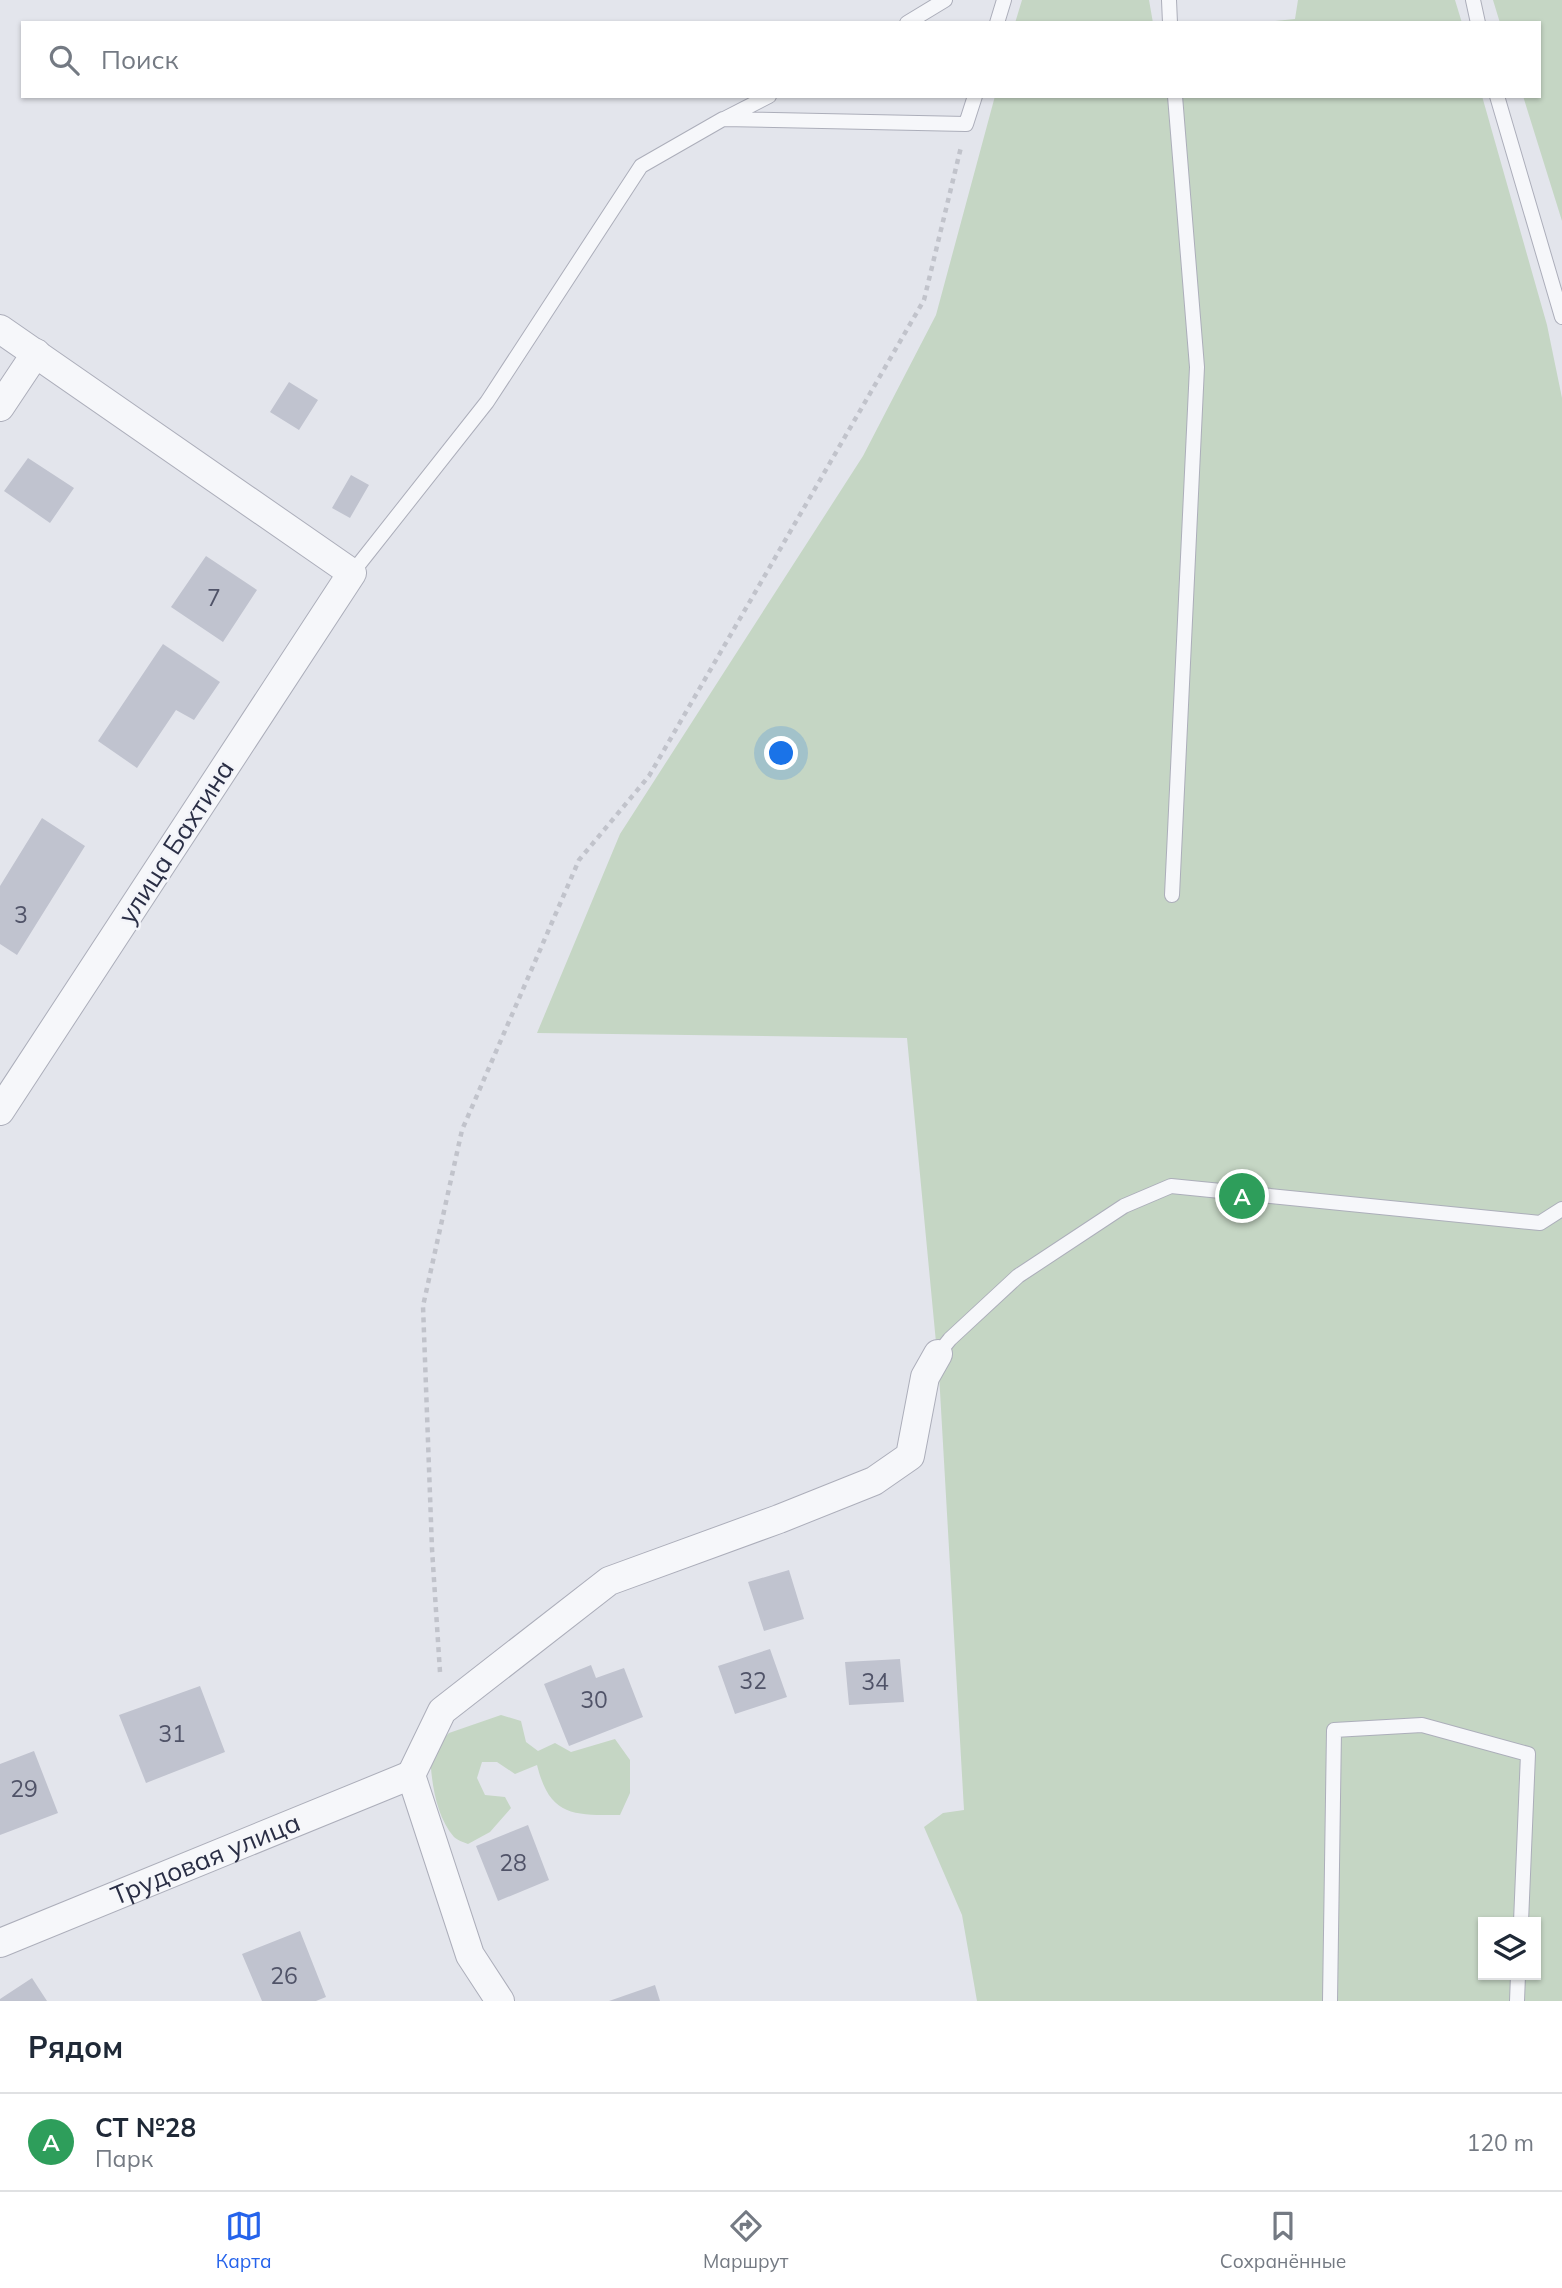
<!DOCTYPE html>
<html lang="ru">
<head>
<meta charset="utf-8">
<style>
  body { margin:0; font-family:Mulish,sans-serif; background:#f6f6f7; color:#1f2937 }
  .controls { position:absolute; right:21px; bottom:21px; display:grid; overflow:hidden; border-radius:0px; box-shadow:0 2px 5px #0004 }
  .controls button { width:63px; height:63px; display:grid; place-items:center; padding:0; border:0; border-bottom:2px solid #e0e1e3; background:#fff; color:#1f2937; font:35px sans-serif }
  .you { position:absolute; left:782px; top:754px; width:24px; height:24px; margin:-18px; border:5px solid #fff; border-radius:50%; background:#1a73e8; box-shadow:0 0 0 10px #1a73e833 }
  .badge { display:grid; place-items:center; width:46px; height:46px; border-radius:50%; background:#2563eb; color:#fff; font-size:23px; font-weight:700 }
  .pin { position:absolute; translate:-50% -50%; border:4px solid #fff; box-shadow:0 2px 7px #0006 }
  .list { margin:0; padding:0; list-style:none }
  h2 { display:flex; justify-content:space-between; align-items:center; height:91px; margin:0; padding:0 28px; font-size:30px }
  h2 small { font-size:23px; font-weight:400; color:#747a83 }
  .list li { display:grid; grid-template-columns:46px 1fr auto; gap:21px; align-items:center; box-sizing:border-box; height:98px; padding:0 28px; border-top:2px solid #e0e1e3 }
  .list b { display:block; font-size:26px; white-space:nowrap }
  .list p { margin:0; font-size:23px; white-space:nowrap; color:#747a83 }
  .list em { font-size:23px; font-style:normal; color:#747a83 }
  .icon { flex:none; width:38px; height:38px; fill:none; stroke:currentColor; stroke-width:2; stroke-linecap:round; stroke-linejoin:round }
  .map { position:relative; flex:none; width:1562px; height:2001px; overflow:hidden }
  .search { position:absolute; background:#fff; box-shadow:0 2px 5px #0004; left:21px; right:21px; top:21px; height:77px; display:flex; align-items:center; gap:18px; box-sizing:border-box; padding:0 24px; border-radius:0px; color:#747a83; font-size:26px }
  .sheet { height:189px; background:#fff }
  nav { display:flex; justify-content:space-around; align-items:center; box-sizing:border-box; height:98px; border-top:2px solid #e0e1e3; background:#fff; font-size:19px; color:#747a83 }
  nav a { display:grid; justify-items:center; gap:4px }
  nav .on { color:#2563eb }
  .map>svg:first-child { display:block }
</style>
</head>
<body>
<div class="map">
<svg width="1562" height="2001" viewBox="0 0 1562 2001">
  <rect width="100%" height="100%" fill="#e3e5ec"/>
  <!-- green -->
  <path fill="#c5d6c4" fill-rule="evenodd" d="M1022,0H1149L1153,23H1015Z
    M1298,0H1455L1462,23H1256L1295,19Z
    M1493,0H1562V221L1523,96H1539V23H1500Z
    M995,96H1482L1547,325L1562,398V2001H977L962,1915L924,1827L943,1813L964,1810L939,1374L907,1038L537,1033L620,834L863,456L936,315ZM1483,1922H1536V1975H1483Z
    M501,1715L521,1721L526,1742L538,1751L555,1743L571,1752L615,1739L630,1760V1793L620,1815C573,1815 550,1817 537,1765L515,1774L497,1762H482L477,1778L485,1795L505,1797L511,1808L490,1832L468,1844C463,1842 457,1840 454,1837C435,1815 431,1779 430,1752L449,1733Z"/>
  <!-- building -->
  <path fill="#c0c3cf" d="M289,382L318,400L299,430L270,412Z
    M28,458L74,488L50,523L4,491Z
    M351,475L369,485L350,518L332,508Z
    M206,556L257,590L223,642L171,607Z
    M163,644L220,682L194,720L176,710L137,768L98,741Z
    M42,818L85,846L17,955L0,944V886Z
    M789,1570L804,1619L764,1631L748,1582Z
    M770,1649L787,1697L735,1714L718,1666Z
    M900,1659L904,1702L849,1705L845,1662Z
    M591,1665L596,1678L624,1668L643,1717L569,1746L544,1684Z
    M200,1686L225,1752L146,1783L119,1715Z
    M34,1751L58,1813L0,1835V1764Z
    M528,1825L549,1880L498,1901L476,1846Z
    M300,1931L326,1997L316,2001H262L242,1954Z
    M32,1978L47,2001H0V1999Z
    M655,1985L660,2001H609Z"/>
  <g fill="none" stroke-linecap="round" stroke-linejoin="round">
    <defs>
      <path id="lane" d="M1169,0L1170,23
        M1473,0L1478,23
        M907,23L945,0
        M997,23L1004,0
        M1497,96L1562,317
        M724,119L769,96
        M352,573L487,402L641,166L723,119L966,124L975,96
        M1172,895L1197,367L1175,96
        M938,1354L950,1339L1018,1276L1124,1206L1171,1186L1540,1223L1562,1209
        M1330,2001L1334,1730L1422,1725L1528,1754L1521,1922
        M1517,2001L1518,1975"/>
      <g id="street">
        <path d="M0,329L352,573L0,1111"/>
        <path d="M0,407L36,353"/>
        <path id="s1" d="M0,1943L411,1775"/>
        <path d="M500,2001L470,1955L411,1775L442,1711L609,1581L779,1519L874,1481L910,1456L925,1377L938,1354"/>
      </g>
    </defs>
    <!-- lane casing -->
    <use href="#lane" stroke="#acaeba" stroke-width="16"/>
    <!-- street casing -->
    <use href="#street" stroke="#acaeba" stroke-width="30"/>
    <!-- path -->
    <path stroke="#c1c3cb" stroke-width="4.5" stroke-dasharray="5 5" stroke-linecap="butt" d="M440,1672L432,1549L423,1306L462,1130L579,860L649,776L924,300L961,147"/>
    <!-- lane -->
    <use href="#lane" stroke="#f6f7fa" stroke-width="14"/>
    <!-- street -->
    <use href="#street" stroke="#f6f7fa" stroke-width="28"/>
  </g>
  <g text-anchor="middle" stroke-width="5" stroke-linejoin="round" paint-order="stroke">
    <!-- number labels -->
    <g font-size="23" fill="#505368">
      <text x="214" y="606">7</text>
      <text x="21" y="923">3</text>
      <text x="753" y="1689">32</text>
      <text x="875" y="1690">34</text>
      <text x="594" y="1708">30</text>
      <text x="172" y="1742">31</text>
      <text x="24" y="1797">29</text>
      <text x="513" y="1871">28</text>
      <text x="284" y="1984">26</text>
    </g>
    <!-- street labels -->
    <g font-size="26" fill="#2a2e45" stroke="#f3f4f9">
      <text transform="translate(176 842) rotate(-57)" y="9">улица Бахтина</text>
      <text dy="9" stroke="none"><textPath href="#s1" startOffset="222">Трудовая улица</textPath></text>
    </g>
  </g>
</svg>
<div class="controls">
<button><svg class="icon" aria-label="layers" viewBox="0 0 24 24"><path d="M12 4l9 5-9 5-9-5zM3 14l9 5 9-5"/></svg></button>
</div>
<div class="you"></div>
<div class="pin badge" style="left:1242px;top:1196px;background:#2e9e5b">A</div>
<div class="search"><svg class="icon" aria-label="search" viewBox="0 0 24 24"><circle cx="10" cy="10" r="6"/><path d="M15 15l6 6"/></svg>Поиск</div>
</div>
<section class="sheet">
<h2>Рядом<small></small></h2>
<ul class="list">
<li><span class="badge" style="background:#2e9e5b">A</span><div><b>СТ №28</b><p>Парк</p></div><em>120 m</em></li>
</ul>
</section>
<nav>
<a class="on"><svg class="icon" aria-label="map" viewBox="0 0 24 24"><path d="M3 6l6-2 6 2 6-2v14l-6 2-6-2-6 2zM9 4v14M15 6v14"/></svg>Карта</a>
<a><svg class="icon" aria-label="directions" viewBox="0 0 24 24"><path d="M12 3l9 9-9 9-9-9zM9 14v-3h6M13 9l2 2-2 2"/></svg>Маршрут</a>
<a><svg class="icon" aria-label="saved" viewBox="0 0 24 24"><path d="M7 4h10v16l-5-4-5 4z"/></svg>Сохранённые</a>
</nav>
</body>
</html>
